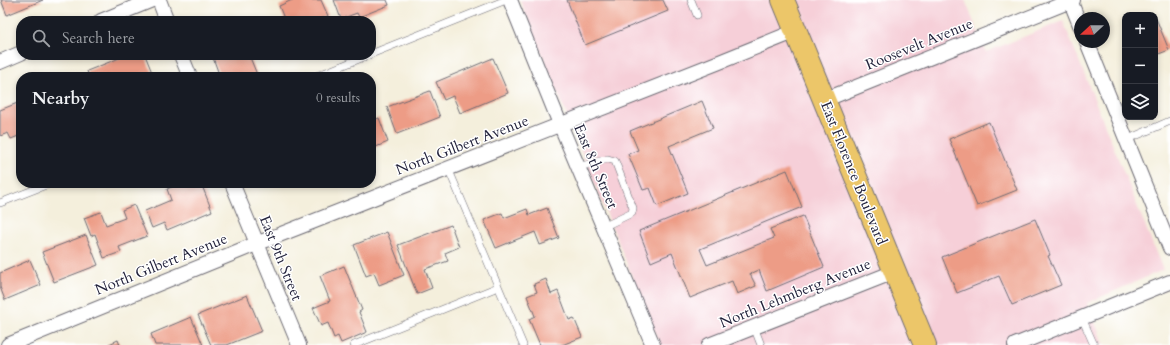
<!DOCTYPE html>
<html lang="en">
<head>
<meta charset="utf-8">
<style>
  body { margin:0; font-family:Cardo,serif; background:#20242c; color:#f1f3f6 }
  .controls { position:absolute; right:12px; top:12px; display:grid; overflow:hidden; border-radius:8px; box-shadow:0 2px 6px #0003 }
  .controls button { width:36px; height:36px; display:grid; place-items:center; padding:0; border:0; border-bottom:1px solid #363941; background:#171b24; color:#f1f3f6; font:20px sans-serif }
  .compass { position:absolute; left:1074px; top:12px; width:36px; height:36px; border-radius:50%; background:#171b24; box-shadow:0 2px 6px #0003; rotate:248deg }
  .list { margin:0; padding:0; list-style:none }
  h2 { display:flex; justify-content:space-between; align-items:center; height:52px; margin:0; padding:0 16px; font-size:17px }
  h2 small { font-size:13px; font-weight:400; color:#9ea1a6 }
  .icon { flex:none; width:22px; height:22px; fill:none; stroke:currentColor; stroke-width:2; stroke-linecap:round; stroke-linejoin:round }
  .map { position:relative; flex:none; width:1170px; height:345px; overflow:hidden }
  .search { position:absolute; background:#171b24; box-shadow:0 2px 6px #0003; left:16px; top:16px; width:360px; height:44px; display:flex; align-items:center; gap:10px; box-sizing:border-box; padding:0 14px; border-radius:16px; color:#9ea1a6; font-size:15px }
  .panel { position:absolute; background:#171b24; box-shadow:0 2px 6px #0003; left:16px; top:72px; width:360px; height:116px; border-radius:16px }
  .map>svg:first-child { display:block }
</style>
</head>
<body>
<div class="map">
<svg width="1170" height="345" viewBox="0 0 1170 345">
  <rect width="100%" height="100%" fill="#fff"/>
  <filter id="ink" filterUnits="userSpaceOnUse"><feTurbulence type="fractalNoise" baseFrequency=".025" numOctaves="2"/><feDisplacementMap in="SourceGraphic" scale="8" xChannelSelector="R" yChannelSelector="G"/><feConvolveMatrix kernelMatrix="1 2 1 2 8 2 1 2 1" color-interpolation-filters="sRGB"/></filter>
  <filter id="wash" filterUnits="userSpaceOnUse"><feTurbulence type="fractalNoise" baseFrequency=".012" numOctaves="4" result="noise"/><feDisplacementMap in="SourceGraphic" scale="16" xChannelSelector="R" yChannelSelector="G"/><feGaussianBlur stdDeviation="0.9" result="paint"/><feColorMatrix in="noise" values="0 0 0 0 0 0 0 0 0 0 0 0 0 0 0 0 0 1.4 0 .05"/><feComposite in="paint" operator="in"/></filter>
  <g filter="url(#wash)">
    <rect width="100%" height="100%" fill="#f4efdc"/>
    <!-- built -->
    <path fill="#f6cfd8" d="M520,0H965L986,52L1063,21L1163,270L1087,303L1104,345H660Z"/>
    <g id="blocks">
      <!-- building -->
      <path fill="#ed9c86" d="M1,0H43L7,15Z
        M292,0H321L328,16L316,21H285L279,6Z
        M334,0H387L389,5L359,17L357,13L341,19Z
        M567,0H663L668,11L585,45Z
        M1155,16L1169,50L1156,55L1155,53Z
        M127,55H145L153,75L149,77H89L87,71Z
        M212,55H249L258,77H220Z
        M493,58L508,93L460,113L453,96L444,100L436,82Z
        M430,91L440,117L397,134L387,107Z
        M702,101L713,128L669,146L688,193L657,206L650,188L643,190L628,154L638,150L630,131Z
        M20,102L21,135L11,139L8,133L0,136V110Z
        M379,118L388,142L371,149V121Z
        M989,122L1017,190L977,206L949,139Z
        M787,170L802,207L700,249L707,265L774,238L770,229L803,216L824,267L767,291L759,270L750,274L756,286L737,294L732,281L690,298L672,253L651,262L639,231Z
        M181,183H201L212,211L167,230L164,223L152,228L145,211L171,200L167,189Z
        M134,205L147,236L119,247L121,252L104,258L95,234L91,236L84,218L101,212L106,225L125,218L122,210Z
        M547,208L559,238L540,245L535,232L496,248L484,220L502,213L504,218L527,209L529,215Z
        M1035,219L1050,255L1048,256L1061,285L1012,305L999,276L957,293L942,257Z
        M451,225L459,247L445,253L448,261L425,269L432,288L417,294L398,245Z
        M387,232L404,275L379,285L374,273L366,276L354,245Z
        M86,235L98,265L54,282L42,252Z
        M30,260L41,285L5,300L0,287V273Z
        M344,266L362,310L359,312L367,332L341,343L338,336L334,338L328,323L321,326L313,308L330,301L320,276Z
        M546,279L551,294L558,291L569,320L574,318L582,337L562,345H540L529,319L535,316L527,296L537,292L534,284Z
        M247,295L262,331L227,345H211L198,315Z
        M191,317L203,345H155L151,334Z
        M118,340L120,345H107Z"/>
    </g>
  </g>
  <g filter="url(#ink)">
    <use href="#blocks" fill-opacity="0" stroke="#6c6a73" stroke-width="1"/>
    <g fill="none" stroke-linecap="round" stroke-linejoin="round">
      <defs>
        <path id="lane" d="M691,0L697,15
          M371,54L506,0
          M314,77L369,55
          M1126,140L1170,121
          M578,167L608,159L615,161L633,208L632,213L603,227
          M448,168L523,345
          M0,203L51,183
          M1082,318L1094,345
          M754,327L761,345
          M354,345L498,287"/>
        <path id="street" d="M159,0L167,21
          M510,0L560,124L653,345
          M1070,0L1080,25
          M101,21L152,0
          M1087,42L1170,248
          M181,55L190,77
          M0,62L21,53
          M824,100L1073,0
          M232,183L299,345
          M8,345L256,244L717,63L796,31
          M709,345L894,272
          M1015,345L1170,282"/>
        <path id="primary" d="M783,0L925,345"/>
      </defs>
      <!-- lane casing -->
      <use href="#lane" stroke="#6c6a73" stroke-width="8"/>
      <!-- street casing -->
      <use href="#street" stroke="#6c6a73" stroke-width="16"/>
      <!-- primary casing -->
      <use href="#primary" stroke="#6c6a73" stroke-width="24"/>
      <!-- lane -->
      <use href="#lane" stroke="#fff" stroke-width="7"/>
      <!-- street -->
      <use href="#street" stroke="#fff" stroke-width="14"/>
      <!-- primary -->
      <use href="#primary" stroke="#ecc669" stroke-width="22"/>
    </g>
  </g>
  <g text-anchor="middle" stroke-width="3" stroke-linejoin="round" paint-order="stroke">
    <!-- street labels -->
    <g font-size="15" fill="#22223b" stroke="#fff">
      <text transform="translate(919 44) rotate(-22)" y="5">Roosevelt Avenue</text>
      <text transform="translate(462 145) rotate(-21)" y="5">North Gilbert Avenue</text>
      <text transform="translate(596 166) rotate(67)" y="5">East 8th Street</text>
      <text transform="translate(854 173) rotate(68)" y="5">East Florence Boulevard</text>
      <text transform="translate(281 258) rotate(68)" y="5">East 9th Street</text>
      <text transform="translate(161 264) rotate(-22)" y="5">North Gilbert Avenue</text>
      <text transform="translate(795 293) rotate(-22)" y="5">North Lehmberg Avenue</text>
    </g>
  </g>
</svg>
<div class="controls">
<button>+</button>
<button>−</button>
<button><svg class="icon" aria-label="layers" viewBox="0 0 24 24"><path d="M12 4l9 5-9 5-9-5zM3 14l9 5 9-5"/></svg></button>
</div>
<svg class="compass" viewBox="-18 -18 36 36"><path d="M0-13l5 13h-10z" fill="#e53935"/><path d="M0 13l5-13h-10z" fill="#9ea1a6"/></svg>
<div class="search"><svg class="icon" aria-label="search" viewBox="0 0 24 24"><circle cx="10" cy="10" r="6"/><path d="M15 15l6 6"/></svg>Search here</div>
<section class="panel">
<h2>Nearby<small>0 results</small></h2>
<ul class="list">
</ul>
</section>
</div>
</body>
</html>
